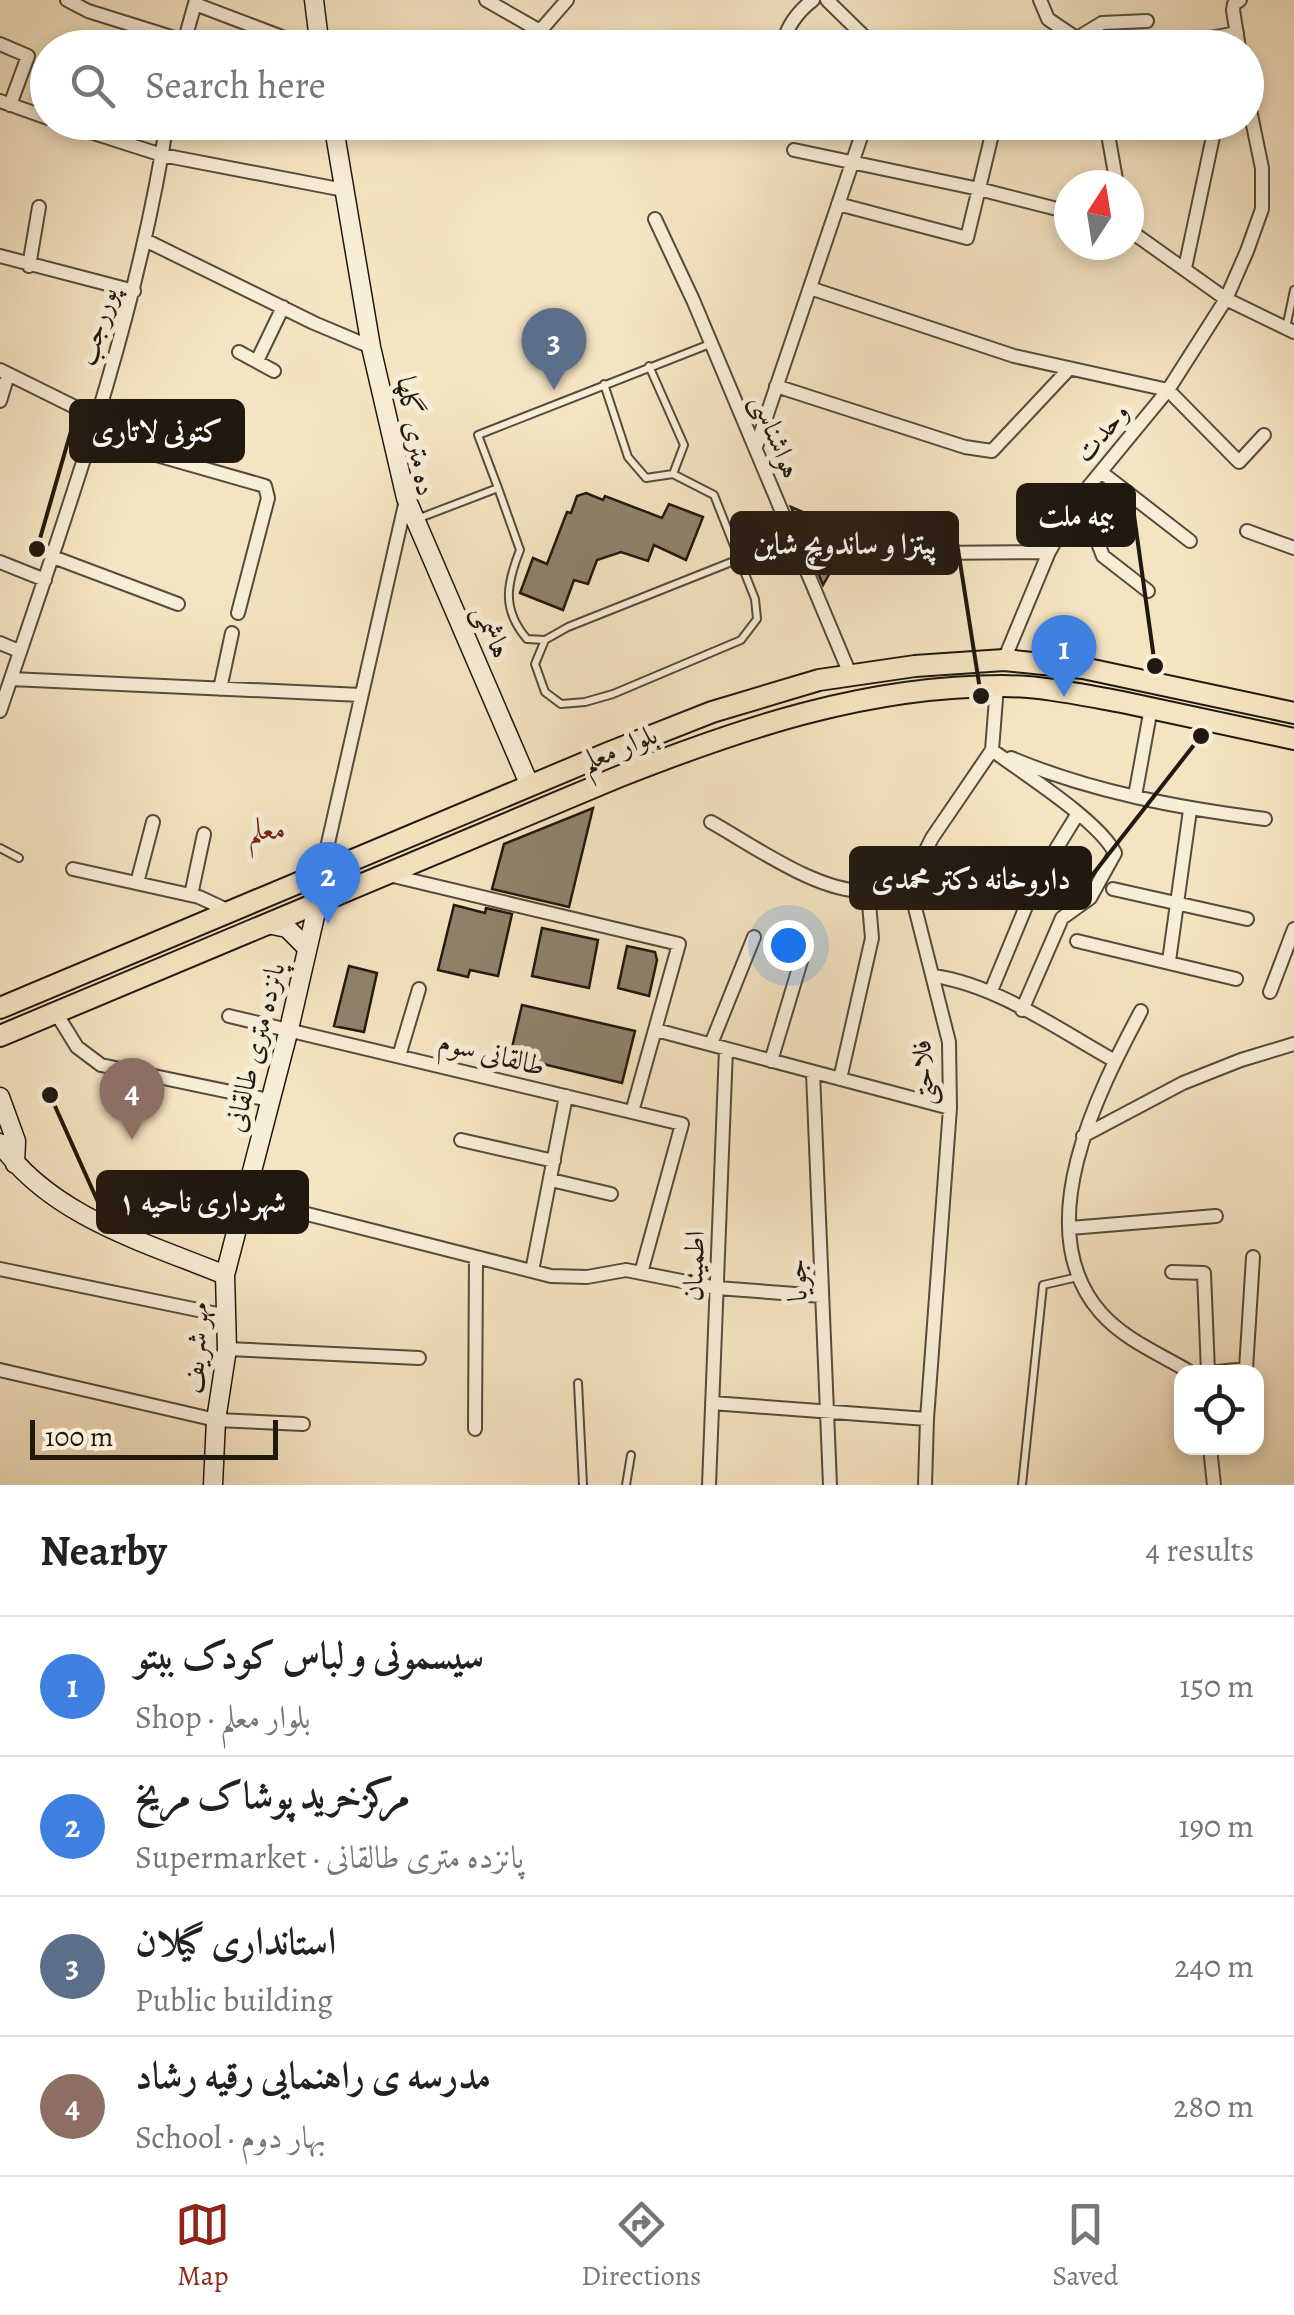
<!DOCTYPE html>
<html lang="en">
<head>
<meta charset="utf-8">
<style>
  body { margin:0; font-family:Alegreya,Amiri,serif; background:#f6f6f6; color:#222 }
  .controls { position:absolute; right:30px; bottom:30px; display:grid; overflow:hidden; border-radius:20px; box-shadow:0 5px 15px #0003 }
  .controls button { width:90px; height:90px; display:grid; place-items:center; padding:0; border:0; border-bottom:2px solid #e0e0e0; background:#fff; color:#222; font:50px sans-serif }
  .compass { position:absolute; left:1054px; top:170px; width:90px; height:90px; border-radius:50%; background:#fff; box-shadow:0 5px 15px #0003; rotate:12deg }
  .scale { position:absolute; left:30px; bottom:25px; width:248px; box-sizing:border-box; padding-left:10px; border:5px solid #211810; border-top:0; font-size:28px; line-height:35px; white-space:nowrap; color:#211810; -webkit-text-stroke:8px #f8edd7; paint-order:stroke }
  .you { position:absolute; left:788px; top:945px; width:35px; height:35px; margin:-25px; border:8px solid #fff; border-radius:50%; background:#1a73e8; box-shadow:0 0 0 15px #1a73e833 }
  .badge { display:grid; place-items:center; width:65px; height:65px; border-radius:50%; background:#8f2418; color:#fff; font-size:32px; font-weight:700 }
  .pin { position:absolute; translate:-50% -82px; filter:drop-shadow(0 2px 5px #0008) }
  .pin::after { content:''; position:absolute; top:52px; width:35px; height:30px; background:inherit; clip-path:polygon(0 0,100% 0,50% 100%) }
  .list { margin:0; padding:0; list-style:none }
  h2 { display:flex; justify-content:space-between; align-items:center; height:130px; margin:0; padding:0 40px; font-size:42px }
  h2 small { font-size:32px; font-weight:400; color:#767676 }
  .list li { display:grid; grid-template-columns:65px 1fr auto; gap:30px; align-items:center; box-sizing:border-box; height:140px; padding:0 40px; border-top:2px solid #e0e0e0 }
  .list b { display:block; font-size:38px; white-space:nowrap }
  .list p { margin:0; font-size:32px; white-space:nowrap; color:#767676 }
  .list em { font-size:32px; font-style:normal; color:#767676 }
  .icon { flex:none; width:55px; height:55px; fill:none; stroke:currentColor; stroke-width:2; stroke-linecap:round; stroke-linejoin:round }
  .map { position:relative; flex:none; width:1294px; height:1485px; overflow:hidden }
  .search { position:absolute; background:#fff; box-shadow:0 5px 15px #0003; left:30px; right:30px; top:30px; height:110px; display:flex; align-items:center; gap:25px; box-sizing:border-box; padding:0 35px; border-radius:55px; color:#767676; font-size:38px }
  .sheet { height:690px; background:#fff }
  nav { display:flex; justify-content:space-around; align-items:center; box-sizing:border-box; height:140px; border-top:2px solid #e0e0e0; background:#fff; font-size:28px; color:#767676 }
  nav a { display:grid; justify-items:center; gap:5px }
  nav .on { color:#8f2418 }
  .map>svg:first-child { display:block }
</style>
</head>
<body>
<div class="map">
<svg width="1294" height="1485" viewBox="0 0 1294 1485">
  <rect width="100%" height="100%" fill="#f5e4c1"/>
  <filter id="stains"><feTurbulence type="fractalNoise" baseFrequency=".002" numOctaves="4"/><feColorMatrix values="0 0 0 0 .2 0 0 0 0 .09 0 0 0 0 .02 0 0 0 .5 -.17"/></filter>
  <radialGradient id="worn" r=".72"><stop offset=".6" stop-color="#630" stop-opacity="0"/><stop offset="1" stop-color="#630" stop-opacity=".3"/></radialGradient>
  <!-- building -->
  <path fill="#8f826c" stroke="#211810" stroke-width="2.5" d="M586,493L603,500L605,496L662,518L669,504L703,517L686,560L654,545L648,561L621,552L597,560L588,584L574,580L563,610L520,593L533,558L547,564L567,512L571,513L577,496Z
    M791,507L853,533L823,585Z
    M593,808L569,907L492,889L504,844Z
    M454,905L485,913L486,908L512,914L498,976L470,970L468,977L438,970Z
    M542,928L598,940L589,988L532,976Z
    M627,946L655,952L657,960L649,996L618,988Z
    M349,966L377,973L364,1032L334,1026Z
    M522,1005L635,1031L622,1083L510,1056Z"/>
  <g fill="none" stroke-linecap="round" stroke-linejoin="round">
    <defs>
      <path id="lane" d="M1286,328L1294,290
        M604,384L628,457L646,478L673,474L684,445L649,366
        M673,474L714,495L755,599L757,619L741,640L613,694L585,702L561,704L545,692L535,664L545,640L568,627L739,559
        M498,488L520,550C507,583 501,609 527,639L545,640
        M417,519L498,488L478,435L710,344
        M0,848L19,858
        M578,1383L583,1485
        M626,1485L631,1455
        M1022,1485L1043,1285L1078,1277"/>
      <path id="street" d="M67,0L88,11L184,41
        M486,0L540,31L567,0
        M827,0L876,48
        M1040,0L1048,19L1091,48
        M195,4L311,48
        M1079,37L1102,23L1147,21
        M0,44L28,56L10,105
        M183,46L196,0
        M782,48C786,27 797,12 813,0
        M1200,48L1199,40L1237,33
        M1239,48L1233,10L1234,4L1240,0
        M0,101L48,118
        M59,122L162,155L344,190
        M1102,122L1106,123L1117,185
        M794,150L979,189L1069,212
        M838,204L967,238L995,122
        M655,219L693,300L850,674
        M1129,230L1226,299L1294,332
        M145,240L314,323L371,347
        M0,256L134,291
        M29,266L39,207
        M1185,268L1214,132L1212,122
        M810,288L1014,356L1168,390L1239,462L1264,435
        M239,352L274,371
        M257,361L283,307
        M0,370L95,417
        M776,386L965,447L992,451L1069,369
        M0,401L8,375
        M90,436L265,486L268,498L238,613
        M756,447L866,122
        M1101,472L1190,541
        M1080,497L1103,556L1148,591
        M856,524L926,553L1049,552
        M1247,531L1294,548
        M53,557L178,604
        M0,562L45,580
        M0,643L19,651
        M1004,660L1049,552L1080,497L1168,390L1226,299L1247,251L1262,209V168L1246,91
        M11,679L361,695
        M220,689L232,633
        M0,711C65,518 136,324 167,122
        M992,750C1024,774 1098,820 1115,853L1090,898L1062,918L1022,1010
        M1011,758C1092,792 1179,808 1265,819
        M1135,796L1151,708
        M711,822C754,846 820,894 869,891C882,891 896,886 909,884
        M73,869L199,897L229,911
        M321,874L406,500
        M389,875L679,944L632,1112
        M137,883L153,822
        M1113,889L1247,919
        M191,895L204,834
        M1077,941L1236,979
        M1169,961L1190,810
        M934,976C997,985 1059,1030 1115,1061
        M991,991L1037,880L1077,815
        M1270,992L1294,929
        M1141,1011C1098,1092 1027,1229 1101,1313C1125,1340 1160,1354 1190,1372
        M56,1013L77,1047L101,1065L269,1100
        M229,1016L682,1124L641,1273
        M656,1030L950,1108
        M711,1044L754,937
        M399,1056L419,989
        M771,1061L801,961
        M813,1073L830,1485
        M840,1079L872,938L868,892
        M1083,1136L1183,1083L1241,1060L1294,1044
        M461,1140L554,1161
        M551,1180L611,1194
        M244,1198L551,1276L587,1277L626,1270L717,1288L822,1296
        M1070,1228L1216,1216
        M0,1269L227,1316
        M532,1271L566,1096
        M1172,1272L1204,1273L1208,1372
        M227,1349L419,1358
        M0,1370L216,1420L303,1424
        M1217,1372L1246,1369L1253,1257
        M712,1403L927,1419
        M475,1429L476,1258
        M1210,1448L1214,1485
        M709,1485L726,1049
        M925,1485L927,1419L950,1108L949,1042L909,884L932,838L992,750L997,686"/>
      <path id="secondary" d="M314,0L320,48
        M333,122L371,347L406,498L530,786
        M267,924L287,928L307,948
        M0,1097L16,1141L15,1164
        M0,1143C50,1216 147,1243 225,1275
        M213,1485L216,1420L227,1349L225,1275L289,1029L318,903"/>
      <path id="primary" d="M0,1008L608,753L712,712L819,680L915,666L1004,660L1083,668L1294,713
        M0,1036L618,777C742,728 866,686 1002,686C1042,686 1083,695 1122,702C1180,714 1237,727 1294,739"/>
    </defs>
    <!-- lane casing -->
    <use href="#lane" stroke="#564b3c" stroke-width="10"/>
    <!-- street casing -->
    <use href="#street" stroke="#564b3c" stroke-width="16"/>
    <!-- secondary casing -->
    <use href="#secondary" stroke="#211810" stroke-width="21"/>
    <!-- primary casing -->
    <use href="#primary" stroke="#211810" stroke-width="24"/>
    <!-- lane -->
    <use href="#lane" stroke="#f8edd7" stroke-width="6"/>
    <!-- street -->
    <use href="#street" stroke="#f8edd7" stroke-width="12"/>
    <!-- secondary -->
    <use href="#secondary" stroke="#f8edd7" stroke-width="18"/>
    <!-- primary -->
    <use href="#primary" stroke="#f5e4c1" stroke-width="20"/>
  </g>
  <g text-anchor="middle" stroke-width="10" stroke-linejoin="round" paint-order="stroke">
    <!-- street labels -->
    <g font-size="28" fill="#211810" stroke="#f8edd7">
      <text transform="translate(96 326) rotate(-73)" y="10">پوررجب</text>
      <text transform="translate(1101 432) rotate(-51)" y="10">وحدت</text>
      <text transform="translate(417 436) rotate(80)" y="10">ده متری گلها</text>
      <text transform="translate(777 436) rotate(68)" y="10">هواشناسی</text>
      <text transform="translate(493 631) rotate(67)" y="10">هاشمی</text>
      <text transform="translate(619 747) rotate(-22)" y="10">بلوار معلم</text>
      <text transform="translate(254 1047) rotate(-76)" y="10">پانزده متری طالقانی</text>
      <text transform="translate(492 1053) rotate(14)" y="10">طالقانی سوم</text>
      <text transform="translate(922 1073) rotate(-93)" y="10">فلاحتی</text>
      <text transform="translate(693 1266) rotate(-88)" y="10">اطمینان</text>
      <text transform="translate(796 1280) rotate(-92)" y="10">جویا</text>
      <text transform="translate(195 1348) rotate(-86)" y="10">مهر شریف</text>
    </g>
    <!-- neighbourhood labels -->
    <g font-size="30" fill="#7a1f14" stroke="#f8edd7">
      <text x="267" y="839">معلم</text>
    </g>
  </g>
  <!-- callouts -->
  <path fill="none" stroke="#211810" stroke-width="4" d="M37 549L71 431M1155 666L1134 515M981 696L957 543M1201 736L1090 878M50 1095L98 1202"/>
  <g fill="#211810" stroke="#f8edd7" stroke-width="4">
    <circle cx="37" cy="549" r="10"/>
    <circle cx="1155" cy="666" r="10"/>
    <circle cx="981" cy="696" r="10"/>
    <circle cx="1201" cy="736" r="10"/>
    <circle cx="50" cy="1095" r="10"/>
  </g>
  <g fill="#211810" stroke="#211810" stroke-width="4">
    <rect x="71" y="401" width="172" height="60" rx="10"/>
    <rect x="1018" y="485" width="116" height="60" rx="10"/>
    <rect x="732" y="513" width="225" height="60" rx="10"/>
    <rect x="851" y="848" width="239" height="60" rx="10"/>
    <rect x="98" y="1172" width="209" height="60" rx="10"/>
  </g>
  <g font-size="30" text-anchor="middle" font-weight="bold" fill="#fff">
    <text x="157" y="441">کتونی لاتاری</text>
    <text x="1076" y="526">بیمه ملت</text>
    <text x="845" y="554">پیتزا و ساندویچ شاین</text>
    <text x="971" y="889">داروخانه دکتر محمدی</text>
    <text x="202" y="1212">شهرداری ناحیه ۱</text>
  </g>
  <rect width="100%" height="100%" filter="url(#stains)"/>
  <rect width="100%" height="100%" fill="url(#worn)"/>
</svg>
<div class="controls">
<button><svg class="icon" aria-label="locate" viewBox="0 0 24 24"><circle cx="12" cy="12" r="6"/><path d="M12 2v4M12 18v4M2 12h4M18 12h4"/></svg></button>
</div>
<svg class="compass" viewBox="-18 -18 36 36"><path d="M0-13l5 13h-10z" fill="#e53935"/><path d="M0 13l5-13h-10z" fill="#767676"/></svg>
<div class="scale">100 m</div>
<div class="you"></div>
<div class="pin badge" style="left:1064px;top:697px;background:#3f7fe0">1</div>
<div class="pin badge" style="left:328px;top:924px;background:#3f7fe0">2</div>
<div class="pin badge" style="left:554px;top:390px;background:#5c6f8a">3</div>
<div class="pin badge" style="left:132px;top:1140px;background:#8d6e63">4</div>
<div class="search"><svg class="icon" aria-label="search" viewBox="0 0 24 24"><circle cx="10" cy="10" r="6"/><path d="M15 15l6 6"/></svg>Search here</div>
</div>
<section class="sheet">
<h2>Nearby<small>4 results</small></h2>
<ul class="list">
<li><span class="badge" style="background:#3f7fe0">1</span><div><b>سیسمونی و لباس کودک ببتو</b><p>Shop · بلوار معلم</p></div><em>150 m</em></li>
<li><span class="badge" style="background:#3f7fe0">2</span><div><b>مرکزخرید پوشاک مریخ</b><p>Supermarket · پانزده متری طالقانی</p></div><em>190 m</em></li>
<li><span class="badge" style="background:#5c6f8a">3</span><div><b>استانداری گیلان</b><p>Public building</p></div><em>240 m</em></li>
<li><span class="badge" style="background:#8d6e63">4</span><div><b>مدرسه ی راهنمایی رقیه رشاد</b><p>School · بهار دوم</p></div><em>280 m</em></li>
</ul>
</section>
<nav>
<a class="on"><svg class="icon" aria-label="map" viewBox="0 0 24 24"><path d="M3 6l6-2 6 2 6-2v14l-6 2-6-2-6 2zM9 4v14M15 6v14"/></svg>Map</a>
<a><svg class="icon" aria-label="directions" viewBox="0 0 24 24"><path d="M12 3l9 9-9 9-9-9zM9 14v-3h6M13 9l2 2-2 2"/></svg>Directions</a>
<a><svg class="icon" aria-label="saved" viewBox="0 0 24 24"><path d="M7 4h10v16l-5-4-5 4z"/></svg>Saved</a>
</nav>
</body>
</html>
